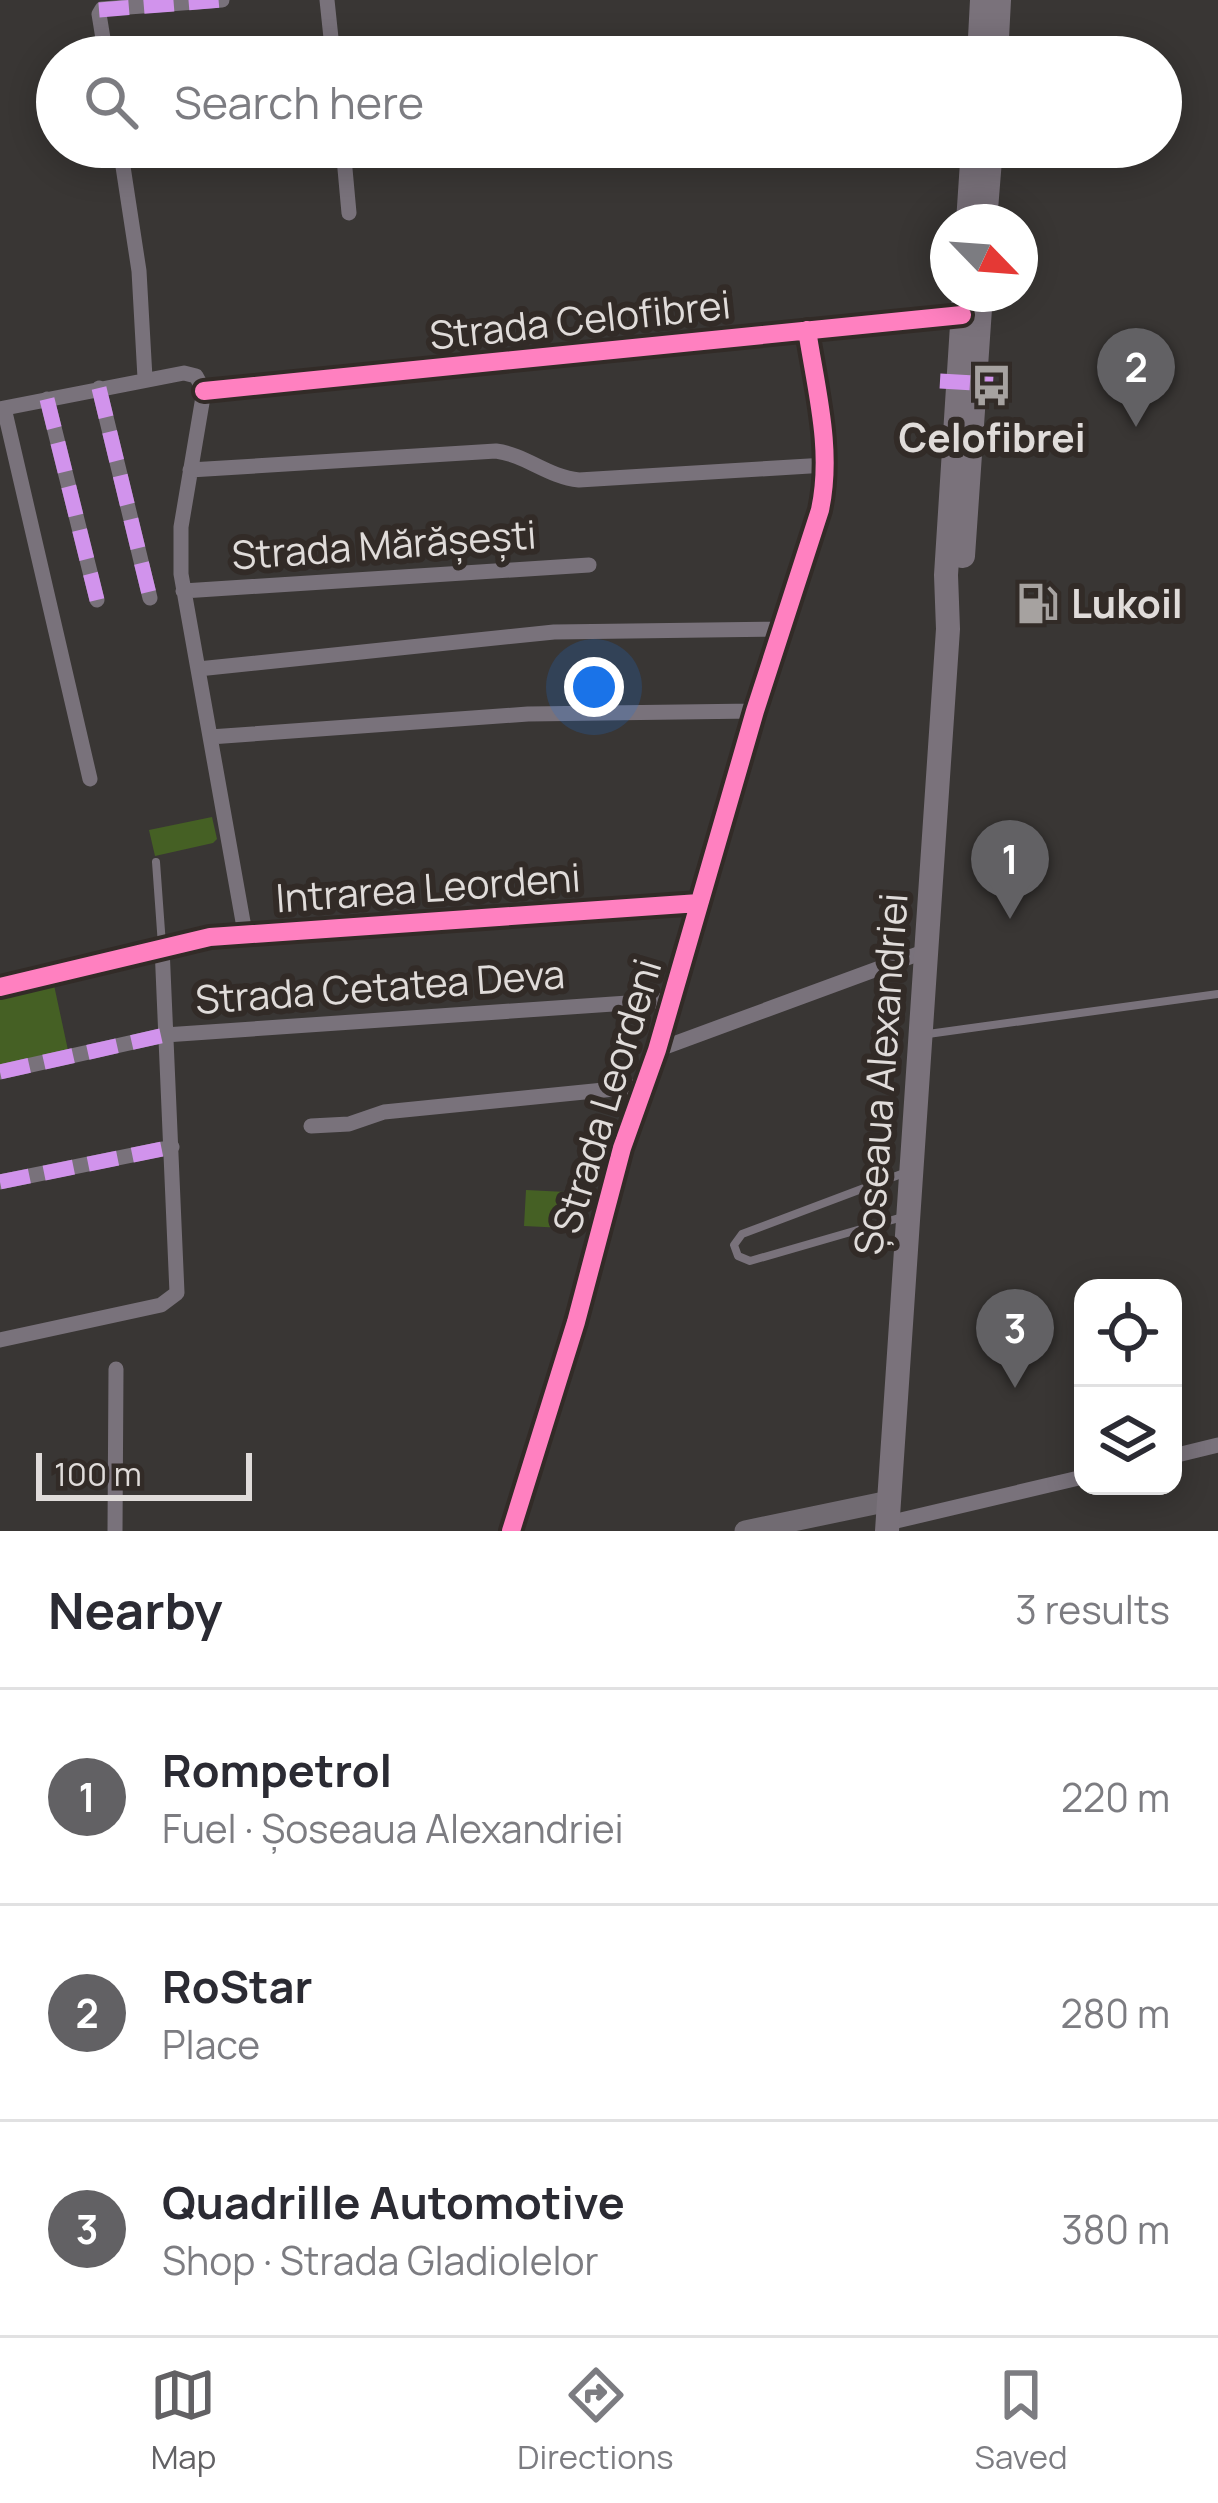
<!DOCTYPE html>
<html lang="en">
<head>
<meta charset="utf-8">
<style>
  body { margin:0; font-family:Manrope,sans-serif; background:#f2f2f3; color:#2b2b33 }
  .controls { position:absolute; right:36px; bottom:36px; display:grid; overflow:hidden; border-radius:24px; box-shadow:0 6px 30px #0003 }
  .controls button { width:108px; height:108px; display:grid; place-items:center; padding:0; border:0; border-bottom:3px solid #e1e1e2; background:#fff; color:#2b2b33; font:60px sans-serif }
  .compass { position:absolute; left:930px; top:204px; width:108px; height:108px; border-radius:50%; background:#fff; box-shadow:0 6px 30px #0003; rotate:115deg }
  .scale { position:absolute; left:36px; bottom:30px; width:216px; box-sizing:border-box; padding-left:12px; border:6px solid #e0dcda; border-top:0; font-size:33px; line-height:42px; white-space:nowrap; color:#e0dcda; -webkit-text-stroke:9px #322b27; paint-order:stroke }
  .you { position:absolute; left:594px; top:687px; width:42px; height:42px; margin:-30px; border:9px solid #fff; border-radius:50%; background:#1a73e8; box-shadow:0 0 0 18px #1a73e833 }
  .badge { display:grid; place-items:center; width:78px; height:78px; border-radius:50%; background:#626164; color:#fff; font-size:39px; font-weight:700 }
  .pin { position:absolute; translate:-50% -99px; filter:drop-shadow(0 3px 6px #0008) }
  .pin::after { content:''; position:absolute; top:63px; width:42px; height:36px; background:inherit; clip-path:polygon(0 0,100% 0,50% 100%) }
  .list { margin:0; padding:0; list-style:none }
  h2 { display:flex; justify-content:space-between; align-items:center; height:156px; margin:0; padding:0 48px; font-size:51px }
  h2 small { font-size:39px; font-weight:400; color:#7c7c81 }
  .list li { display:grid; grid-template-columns:78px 1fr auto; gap:36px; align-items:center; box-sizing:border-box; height:216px; padding:0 48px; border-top:3px solid #e1e1e2 }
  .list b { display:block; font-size:45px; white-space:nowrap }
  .list p { margin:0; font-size:39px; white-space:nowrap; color:#7c7c81 }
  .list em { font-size:39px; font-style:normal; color:#7c7c81 }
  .icon { flex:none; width:66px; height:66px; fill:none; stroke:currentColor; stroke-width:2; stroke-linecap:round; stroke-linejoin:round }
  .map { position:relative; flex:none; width:1218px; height:1531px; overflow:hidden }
  .search { position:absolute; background:#fff; box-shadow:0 6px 30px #0003; left:36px; right:36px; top:36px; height:132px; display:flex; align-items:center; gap:30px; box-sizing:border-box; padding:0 42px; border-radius:66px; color:#7c7c81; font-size:45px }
  .sheet { height:804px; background:#fff }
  nav { display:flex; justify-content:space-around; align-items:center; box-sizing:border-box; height:168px; border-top:3px solid #e1e1e2; background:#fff; font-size:33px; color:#7c7c81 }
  nav a { display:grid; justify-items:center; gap:6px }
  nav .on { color:#626164 }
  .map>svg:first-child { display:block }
</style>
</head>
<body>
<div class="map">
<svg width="1218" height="1531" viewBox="0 0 1218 1531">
  <rect width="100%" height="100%" fill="#393634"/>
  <!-- green -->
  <path fill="#456024" d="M212,817L217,839L213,843L155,856L149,830Z
    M54,985L69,1055L0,1069V997Z
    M526,1190L587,1193L585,1229L524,1226Z"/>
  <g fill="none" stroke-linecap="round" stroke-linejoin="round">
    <!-- lane -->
    <path stroke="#79727b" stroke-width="8" d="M156,862L162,945
      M928,1034L1218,994
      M904,1173L742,1234L734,1245L738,1256L750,1261L906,1216"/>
    <!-- street -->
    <path stroke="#79727b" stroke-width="15" d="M327,0L333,57
      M106,57L99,14L102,9L222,0
      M120,147L139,271L145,378
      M343,147L349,213
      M99,388L150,598
      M204,391L962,315
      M204,391L181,527V574L245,933
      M47,399L97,600
      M4,408L90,779
      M0,409L184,373L196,376L204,391
      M190,470L496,451C526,455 548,477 579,480L826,465
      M183,591L589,565
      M198,669L554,632L780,629
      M210,737L528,714L755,711
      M0,987L210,937L699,903
      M657,1050L926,951
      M0,1072L165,1035L671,1000
      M311,1126L349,1124L384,1112L644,1086
      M0,1182L172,1147
      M0,1340L161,1305L177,1293L162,947
      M1173,1456L1218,1445
      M888,1523L1083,1477
      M115,1531L116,1369
      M511,1531L576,1322L622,1148L657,1050L755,711L820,510C833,450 816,389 807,330"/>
    <!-- secondary -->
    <path stroke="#716b72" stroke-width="21" d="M745,1531L889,1501"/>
    <!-- primary -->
    <path stroke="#7a727b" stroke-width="24" d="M979,57L982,0
      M996,57L999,0
      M968,222L973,147
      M985,222L991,147
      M963,556L981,294
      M887,1531L948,629L946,575L964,294"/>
    <!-- quiet -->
    <path stroke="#d193ec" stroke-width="15" stroke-dasharray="30 15" stroke-linecap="butt" d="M99,10L222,0
      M940,381L993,384
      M99,388L150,598
      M47,399L97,600
      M0,1072L165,1035
      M0,1182L172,1147"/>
    <defs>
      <path id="cycleway" d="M204,391L962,315
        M0,987L210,937L699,903
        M511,1531L576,1322L622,1148L657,1050L755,711L820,510C833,450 816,389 807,330"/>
    </defs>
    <!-- cycleway casing -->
    <use href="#cycleway" stroke="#322b27" stroke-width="26"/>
    <!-- cycleway -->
    <use href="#cycleway" stroke="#ff80c0" stroke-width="18"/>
  </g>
  <!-- icons -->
  <defs>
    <symbol id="bus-bare" viewBox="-9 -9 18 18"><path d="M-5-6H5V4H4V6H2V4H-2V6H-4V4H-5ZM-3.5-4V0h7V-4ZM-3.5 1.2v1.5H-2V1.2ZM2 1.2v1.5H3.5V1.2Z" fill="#a6a2a0" stroke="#322b27" stroke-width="2.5" paint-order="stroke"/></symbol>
    <symbol id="fuel-bare" viewBox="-9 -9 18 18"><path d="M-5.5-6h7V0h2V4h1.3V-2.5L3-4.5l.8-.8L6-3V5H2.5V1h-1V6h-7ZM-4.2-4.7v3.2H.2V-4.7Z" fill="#a6a2a0" stroke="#322b27" stroke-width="2.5" paint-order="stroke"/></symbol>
  </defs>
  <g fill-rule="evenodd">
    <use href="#bus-bare" x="962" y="356" width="59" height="59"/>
    <use href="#fuel-bare" x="1008" y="574" width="59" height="59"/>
  </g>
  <g text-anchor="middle" stroke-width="12" stroke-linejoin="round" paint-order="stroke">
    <!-- street labels -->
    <g font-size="39" fill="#e0dcda" stroke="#322b27">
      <text transform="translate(580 320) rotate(-6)" y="14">Strada Celofibrei</text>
      <text transform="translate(384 545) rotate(-4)" y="14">Strada Mărășești</text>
      <text transform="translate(428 888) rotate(-4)" y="14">Intrarea Leordeni</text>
      <text transform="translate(380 987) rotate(-4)" y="14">Strada Cetatea Deva</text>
      <text transform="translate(881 1074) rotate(-86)" y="14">Șoseaua Alexandriei</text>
      <text transform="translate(607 1096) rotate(-73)" y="14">Strada Leordeni</text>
    </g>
    <!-- poi labels -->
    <g font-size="39" font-weight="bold" fill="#e0dcda" stroke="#322b27">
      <text x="992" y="452">Celofibrei</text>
      <text x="1071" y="618" text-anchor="start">Lukoil</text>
    </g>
  </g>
</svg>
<div class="controls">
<button><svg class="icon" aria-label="locate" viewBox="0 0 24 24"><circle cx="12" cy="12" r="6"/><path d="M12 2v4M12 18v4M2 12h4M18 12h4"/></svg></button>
<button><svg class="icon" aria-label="layers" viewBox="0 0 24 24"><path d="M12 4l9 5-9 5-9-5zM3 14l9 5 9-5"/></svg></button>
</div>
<svg class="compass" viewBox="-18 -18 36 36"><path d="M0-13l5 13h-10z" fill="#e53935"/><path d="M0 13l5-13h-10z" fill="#7c7c81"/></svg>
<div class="scale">100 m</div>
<div class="you"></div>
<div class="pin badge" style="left:1010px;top:919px">1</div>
<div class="pin badge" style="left:1136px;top:427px">2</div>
<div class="pin badge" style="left:1015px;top:1388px">3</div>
<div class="search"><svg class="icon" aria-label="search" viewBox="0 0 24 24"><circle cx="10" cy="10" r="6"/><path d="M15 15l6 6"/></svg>Search here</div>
</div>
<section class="sheet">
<h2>Nearby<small>3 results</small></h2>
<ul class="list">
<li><span class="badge">1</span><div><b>Rompetrol</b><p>Fuel · Șoseaua Alexandriei</p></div><em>220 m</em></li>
<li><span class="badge">2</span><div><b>RoStar</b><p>Place</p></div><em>280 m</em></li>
<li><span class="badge">3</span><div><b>Quadrille Automotive</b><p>Shop · Strada Gladiolelor</p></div><em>380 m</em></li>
</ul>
</section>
<nav>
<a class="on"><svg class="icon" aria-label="map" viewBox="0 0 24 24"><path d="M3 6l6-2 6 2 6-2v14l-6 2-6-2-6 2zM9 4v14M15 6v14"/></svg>Map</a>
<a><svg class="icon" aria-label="directions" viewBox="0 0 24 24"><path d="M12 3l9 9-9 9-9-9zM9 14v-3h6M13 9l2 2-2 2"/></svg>Directions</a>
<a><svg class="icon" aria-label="saved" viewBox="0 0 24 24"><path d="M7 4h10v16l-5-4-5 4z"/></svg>Saved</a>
</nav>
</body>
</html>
